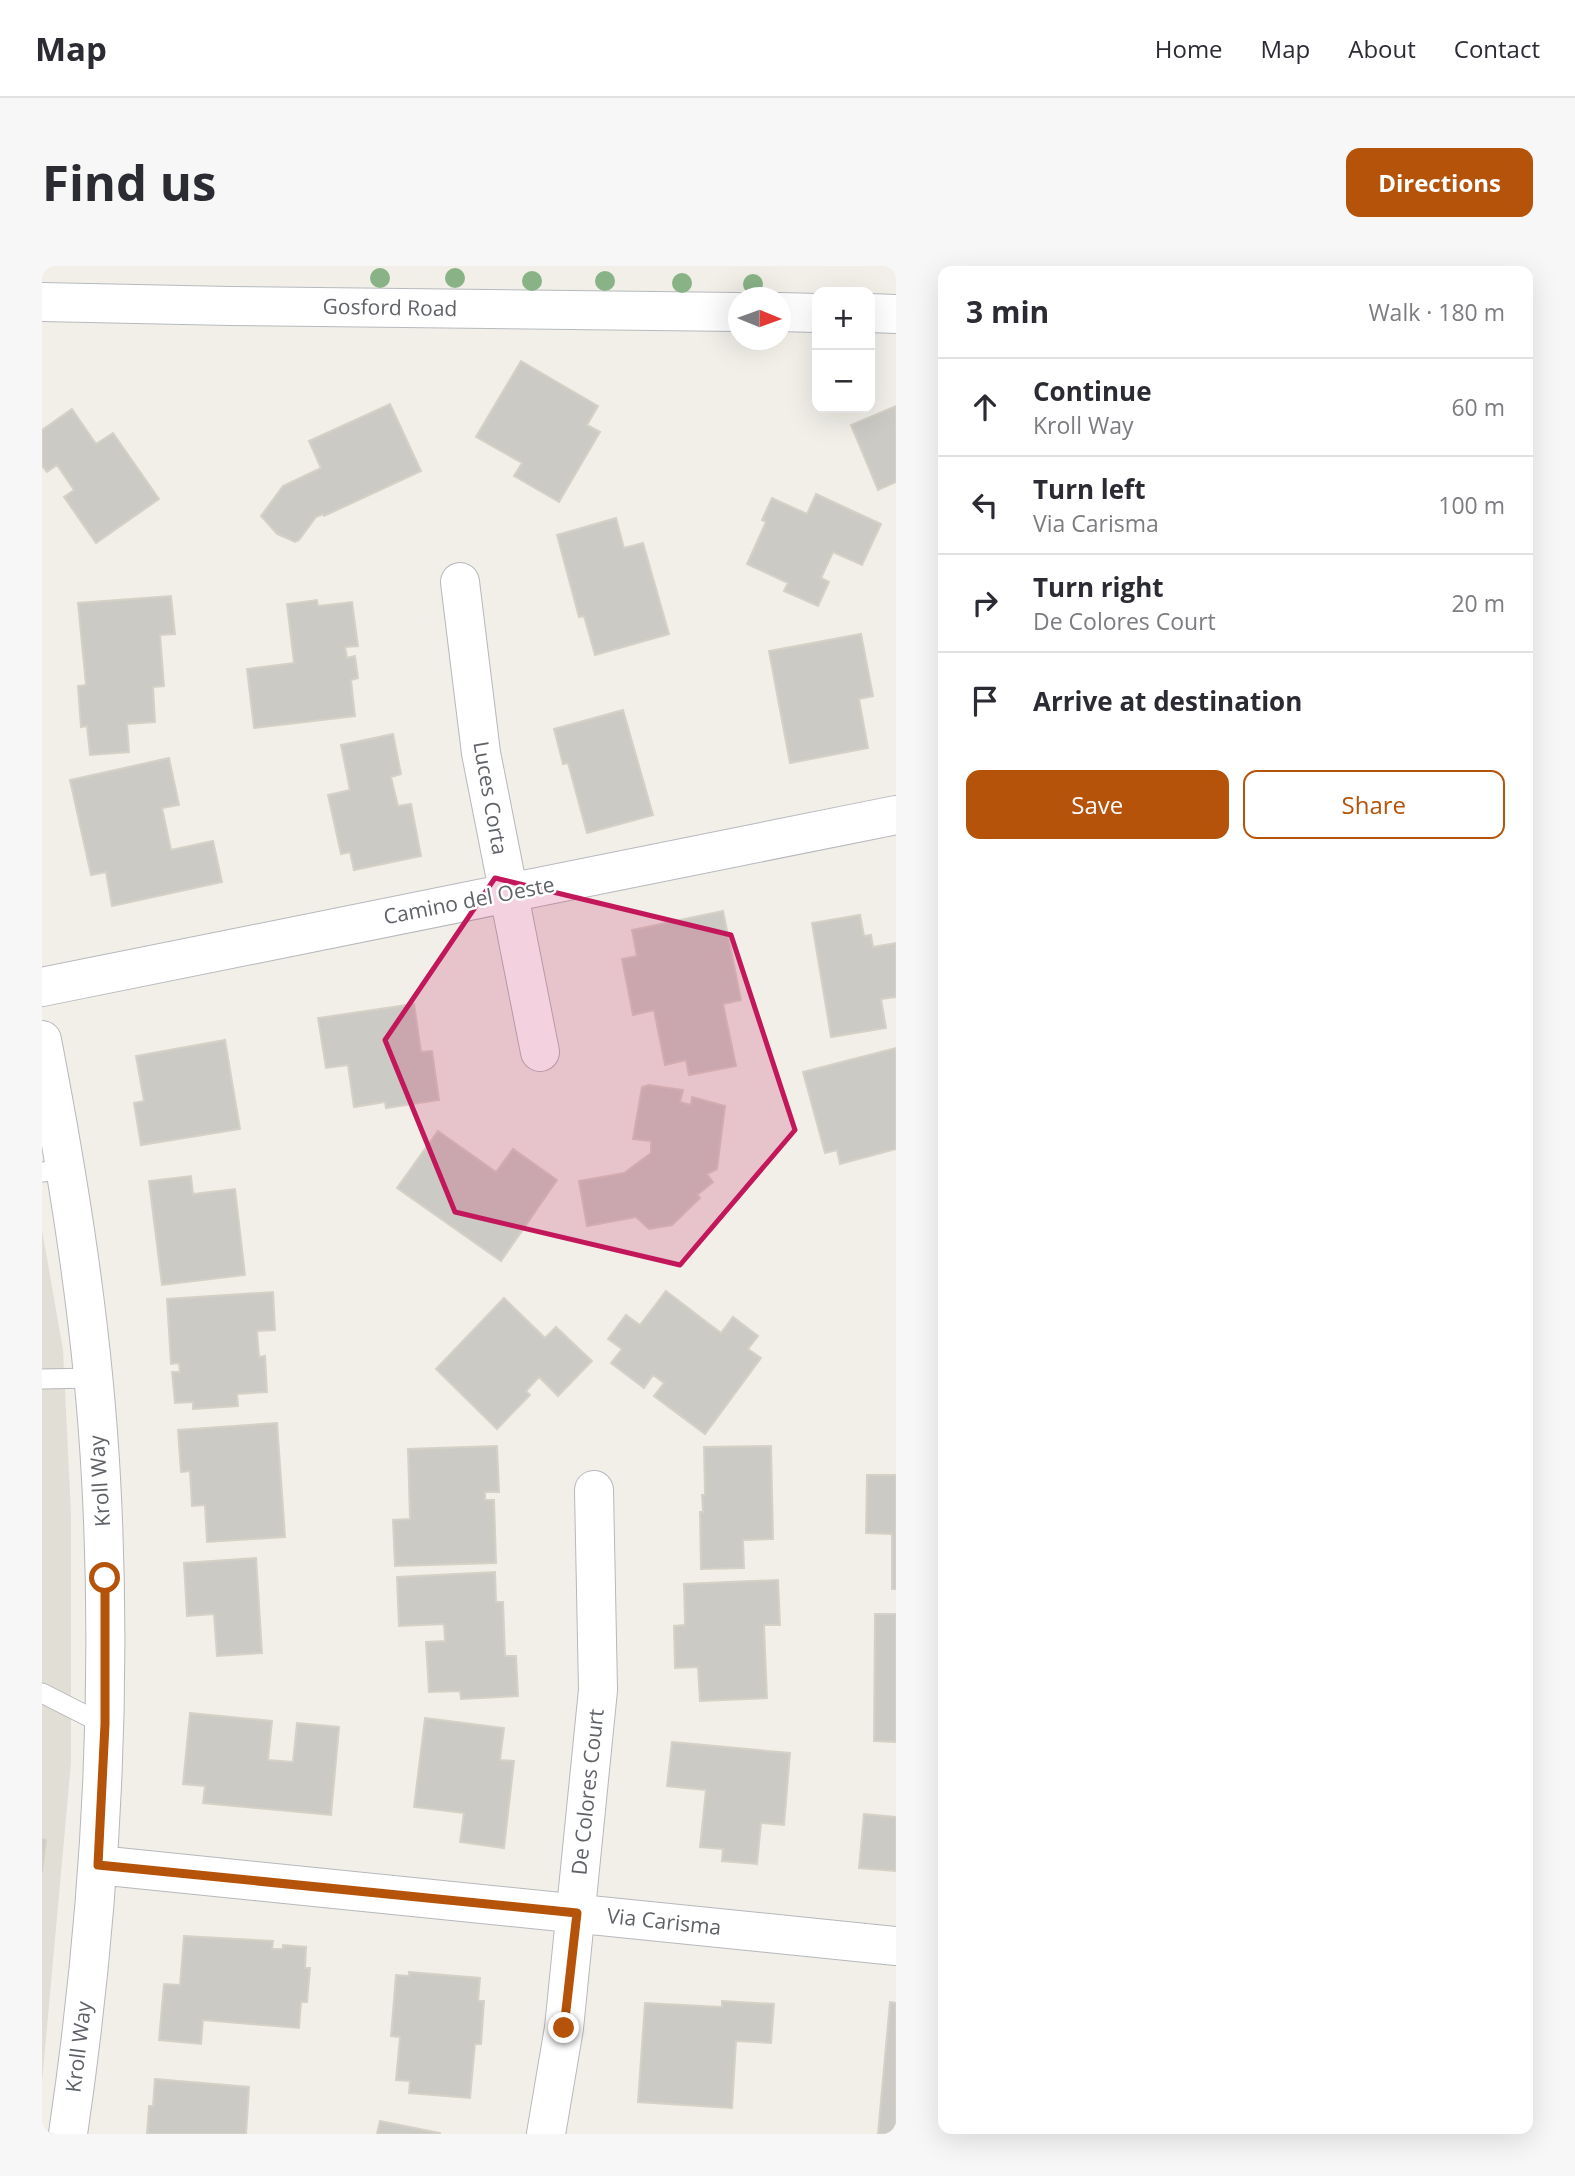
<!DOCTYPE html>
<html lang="en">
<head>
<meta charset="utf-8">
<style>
  body { margin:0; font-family:"Open Sans",sans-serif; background:#f7f7f7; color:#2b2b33 }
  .controls { position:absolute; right:21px; top:21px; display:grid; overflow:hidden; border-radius:14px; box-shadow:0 7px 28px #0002 }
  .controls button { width:63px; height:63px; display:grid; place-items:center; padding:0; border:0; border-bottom:2px solid #e1e1e2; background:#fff; color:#2b2b33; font:35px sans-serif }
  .compass { position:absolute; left:686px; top:21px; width:63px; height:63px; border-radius:50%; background:#fff; box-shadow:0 7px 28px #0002; rotate:91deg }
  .stop { position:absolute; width:21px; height:21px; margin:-16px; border:5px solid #b45309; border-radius:50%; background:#fff }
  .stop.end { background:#b45309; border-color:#fff; box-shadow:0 2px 7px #0008 }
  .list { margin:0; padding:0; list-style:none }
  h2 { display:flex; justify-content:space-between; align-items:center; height:91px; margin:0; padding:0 28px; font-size:30px }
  h2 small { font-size:23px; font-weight:400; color:#7c7c81 }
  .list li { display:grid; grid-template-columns:46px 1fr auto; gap:21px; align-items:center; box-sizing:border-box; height:98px; padding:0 28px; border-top:2px solid #e1e1e2 }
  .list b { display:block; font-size:26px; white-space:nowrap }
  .list p { margin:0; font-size:23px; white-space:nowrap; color:#7c7c81 }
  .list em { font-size:23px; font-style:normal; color:#7c7c81 }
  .actions { display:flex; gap:14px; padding:21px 28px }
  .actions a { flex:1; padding:16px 0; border:2px solid #b45309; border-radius:14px; text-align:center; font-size:24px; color:#b45309 }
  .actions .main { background:#b45309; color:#fff }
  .icon { flex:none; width:38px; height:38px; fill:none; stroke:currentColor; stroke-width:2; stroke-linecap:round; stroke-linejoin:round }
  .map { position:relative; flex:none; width:854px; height:1868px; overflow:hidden; border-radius:14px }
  header { display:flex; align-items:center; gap:42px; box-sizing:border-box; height:98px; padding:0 35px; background:#fff; border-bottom:2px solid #e1e1e2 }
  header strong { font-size:33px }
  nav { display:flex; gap:38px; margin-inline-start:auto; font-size:24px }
  .intro { display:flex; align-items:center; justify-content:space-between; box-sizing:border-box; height:168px; padding:0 42px }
  h1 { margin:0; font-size:49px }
  .button { padding:18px 32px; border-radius:14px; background:#b45309; color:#fff; font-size:24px; font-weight:700 }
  main { display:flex; gap:42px; padding:0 42px }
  aside { flex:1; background:#fff; border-radius:14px; box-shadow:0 7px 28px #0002 }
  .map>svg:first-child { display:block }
</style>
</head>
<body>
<header>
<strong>Map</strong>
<nav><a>Home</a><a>Map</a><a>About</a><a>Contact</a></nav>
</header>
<div class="intro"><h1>Find us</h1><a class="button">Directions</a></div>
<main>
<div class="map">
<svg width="854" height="1868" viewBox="0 0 854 1868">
  <rect width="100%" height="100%" fill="#f1efe8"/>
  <!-- education -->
  <path fill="#e1ded6" d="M0,964L21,1084L29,1247V1497L0,1816Z"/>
  <!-- building -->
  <path fill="#cccac5" stroke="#d6d1c6" stroke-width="2" d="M479,95L556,140L545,159L558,166L517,236L472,210L480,197L434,171Z
    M348,138L379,205L282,250L281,248L274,251L257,274L253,276L235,268L219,250L241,220L279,202L267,175Z
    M854,140V216L836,224L809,159Z
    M30,143L54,178L71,167L117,233L54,277L22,231L32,224L15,199L5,206L0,200V164Z
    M774,228L839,258L820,299L791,286L779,312L787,316L776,340L742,325L746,317L705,298L724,256L720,254L730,232L765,248Z
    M574,252L582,282L601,277L627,368L553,389L542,350L537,351L515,269Z
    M129,330L133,368L118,369L122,420L111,421L113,456L85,458L87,486L48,489L45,460L39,461L36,420L44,419L36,337Z
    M275,334L276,340L310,336L316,380L303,381L305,392L313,390L316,412L309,414L313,450L212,462L205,403L252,397L245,338Z
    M819,368L831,430L817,433L826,482L748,497L727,385Z
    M581,444L611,549L545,567L526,497L521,498L512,463Z
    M351,468L359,508L349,511L356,540L369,538L379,590L312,604L308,586L299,588L286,529L308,524L299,479Z
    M127,492L137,539L120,542L129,584L171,575L180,616L70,640L64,606L49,609L28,514Z
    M681,645L699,734L681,738L694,800L647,809L644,794L623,799L612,744L591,749L580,693L595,690L590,664Z
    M818,649L822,670L829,669L831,681L854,677V731L839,733L844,762L789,771L770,657Z
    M372,738L379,786L390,785L397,834L344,842L343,836L312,841L306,799L284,802L276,752Z
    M183,774L198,863L99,879L92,837L102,835L94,790Z
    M854,782V883L798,898L795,884L783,887L761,806Z
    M607,819L641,824L638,836L649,839L650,831L683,840L675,903L665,908L671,916L655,929L658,932L630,959L607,963L594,951L545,960L537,915L582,907L609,887V875L591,873L600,821Z
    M396,865L454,906L471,883L515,914L459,995L355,922Z
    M149,910L151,928L193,923L203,1009L120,1019L107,915Z
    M624,1025L679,1067L691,1051L716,1070L706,1083L719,1092L663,1168L612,1130L622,1117L611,1109L602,1122L569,1097L580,1083L566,1073L584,1049L598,1059Z
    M231,1026L233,1064L215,1065L217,1091L223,1090L225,1126L195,1128L196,1140L151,1143V1136L133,1137L130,1106H138L137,1097L129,1098L125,1033Z
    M462,1032L503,1072L514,1061L550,1095L516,1130L497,1111L484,1125L488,1129L455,1163L394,1103Z
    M235,1157L243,1271L165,1276L163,1239L150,1240L148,1205L139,1206L136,1164Z
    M455,1180L457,1226H443V1234H452L454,1297L353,1300L351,1254L368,1253L366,1183Z
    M729,1180L731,1273L701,1274L702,1302L659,1303L658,1246H661L660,1229H663L662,1181Z
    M825,1209H854V1323H850V1268L824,1267Z
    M214,1292L220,1387L175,1390L172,1348L145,1350L142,1297Z
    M453,1306L454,1336H461L463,1390H474L476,1430L419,1433L418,1425L387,1426L384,1376L403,1375L402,1358L357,1360L355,1311Z
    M736,1314L738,1359H722L725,1432L658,1435L656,1401L633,1402L632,1360L643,1359L642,1318Z
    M833,1348H854V1476L832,1475Z
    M148,1447L230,1455L226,1494L251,1496L255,1457L297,1461L289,1549L161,1537L163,1520L141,1518Z
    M383,1452L462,1462L458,1494L472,1495L462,1582L418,1576L422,1547L372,1541Z
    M630,1476L748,1487L742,1559L719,1557L715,1598L680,1595L681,1583L658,1581L664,1524L625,1520Z
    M822,1548L854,1551V1605L817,1602Z
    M0,1573L4,1574L0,1606Z
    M142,1670L231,1675L230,1683H241V1679L264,1681L263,1702H268L265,1736H259L257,1762L161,1754L159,1778L117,1774L122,1718L138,1719Z
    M367,1706L438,1712L436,1735H442L439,1778H433L428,1832L367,1827L368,1815L354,1814L358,1771L349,1770L354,1709L367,1710Z
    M680,1735L732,1738L729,1777L694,1775L690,1842L596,1836L603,1737L680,1741Z
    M848,1736L854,1737V1868H836Z
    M113,1813L207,1821L204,1868H105L107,1840H111Z
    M338,1855L398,1867V1868H335Z"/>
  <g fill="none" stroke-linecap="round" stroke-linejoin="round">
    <defs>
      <path id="lane" d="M0,906L25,903
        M0,1113L50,1112
        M0,1427L63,1459"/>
      <path id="street" d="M418,316L439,487L498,786
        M0,721L854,549
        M0,774C28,919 51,1065 59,1212C71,1431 58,1651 26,1868
        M56,1599L854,1680
        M504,1868L522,1762L556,1424L552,1224"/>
      <path id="secondary" d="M0,36L188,40L696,46
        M738,46L775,47
        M828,47L854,48"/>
    </defs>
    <!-- lane casing -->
    <use href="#lane" stroke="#b5b8bc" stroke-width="21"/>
    <!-- street casing -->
    <use href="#street" stroke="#b5b8bc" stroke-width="40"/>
    <!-- secondary casing -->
    <use href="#secondary" stroke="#b6babf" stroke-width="40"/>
    <!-- lane -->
    <use href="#lane" stroke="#fff" stroke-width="19"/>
    <!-- street -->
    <use href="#street" stroke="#fff" stroke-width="38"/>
    <!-- secondary -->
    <use href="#secondary" stroke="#fff" stroke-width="38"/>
  </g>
  <!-- trees -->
  <g fill="#89b387">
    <circle cx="338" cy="12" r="10"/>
    <circle cx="413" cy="12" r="10"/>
    <circle cx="490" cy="15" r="10"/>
    <circle cx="563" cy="15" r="10"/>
    <circle cx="640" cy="17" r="10"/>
    <circle cx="711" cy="18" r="10"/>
  </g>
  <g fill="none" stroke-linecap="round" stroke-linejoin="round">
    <!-- route -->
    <path stroke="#b45309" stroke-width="9" d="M63,1312V1458L56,1599L535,1647L522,1762"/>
  </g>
  <!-- marked area -->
  <path fill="#c2185b" fill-opacity="0.2" stroke="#c2185b" stroke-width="5" stroke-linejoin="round" d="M453,612L689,669L753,864L638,999L413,946L343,774Z"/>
  <g text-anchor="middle" stroke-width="5" stroke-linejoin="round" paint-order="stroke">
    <!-- street labels -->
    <g font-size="21" fill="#5f6368" stroke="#fff">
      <text transform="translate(348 42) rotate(1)" y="7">Gosford Road</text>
      <text transform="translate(448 532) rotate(80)" y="7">Luces Corta</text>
      <text transform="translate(427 635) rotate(-11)" y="7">Camino del Oeste</text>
      <text transform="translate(58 1215) rotate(-94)" y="7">Kroll Way</text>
      <text transform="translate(546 1526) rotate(-84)" y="7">De Colores Court</text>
      <text transform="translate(622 1656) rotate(6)" y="7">Via Carisma</text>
      <text transform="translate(37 1781) rotate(-83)" y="7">Kroll Way</text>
    </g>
  </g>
</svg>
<div class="controls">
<button>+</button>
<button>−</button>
</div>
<svg class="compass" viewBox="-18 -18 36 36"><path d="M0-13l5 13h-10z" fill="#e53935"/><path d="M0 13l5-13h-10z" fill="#7c7c81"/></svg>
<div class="stop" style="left:63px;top:1312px"></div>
<div class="stop end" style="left:522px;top:1762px"></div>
</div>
<aside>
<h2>3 min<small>Walk · 180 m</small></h2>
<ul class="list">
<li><svg class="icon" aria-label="ahead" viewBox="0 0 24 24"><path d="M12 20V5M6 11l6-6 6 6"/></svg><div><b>Continue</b><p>Kroll Way</p></div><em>60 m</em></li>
<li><svg class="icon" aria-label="left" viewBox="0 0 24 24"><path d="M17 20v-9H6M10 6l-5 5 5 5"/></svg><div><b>Turn left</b><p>Via Carisma</p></div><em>100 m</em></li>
<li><svg class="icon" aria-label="right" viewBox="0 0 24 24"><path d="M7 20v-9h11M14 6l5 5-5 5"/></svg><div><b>Turn right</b><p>De Colores Court</p></div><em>20 m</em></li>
<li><svg class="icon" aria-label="arrive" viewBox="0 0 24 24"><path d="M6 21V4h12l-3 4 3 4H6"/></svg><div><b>Arrive at destination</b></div></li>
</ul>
<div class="actions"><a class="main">Save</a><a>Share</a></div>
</aside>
</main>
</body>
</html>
